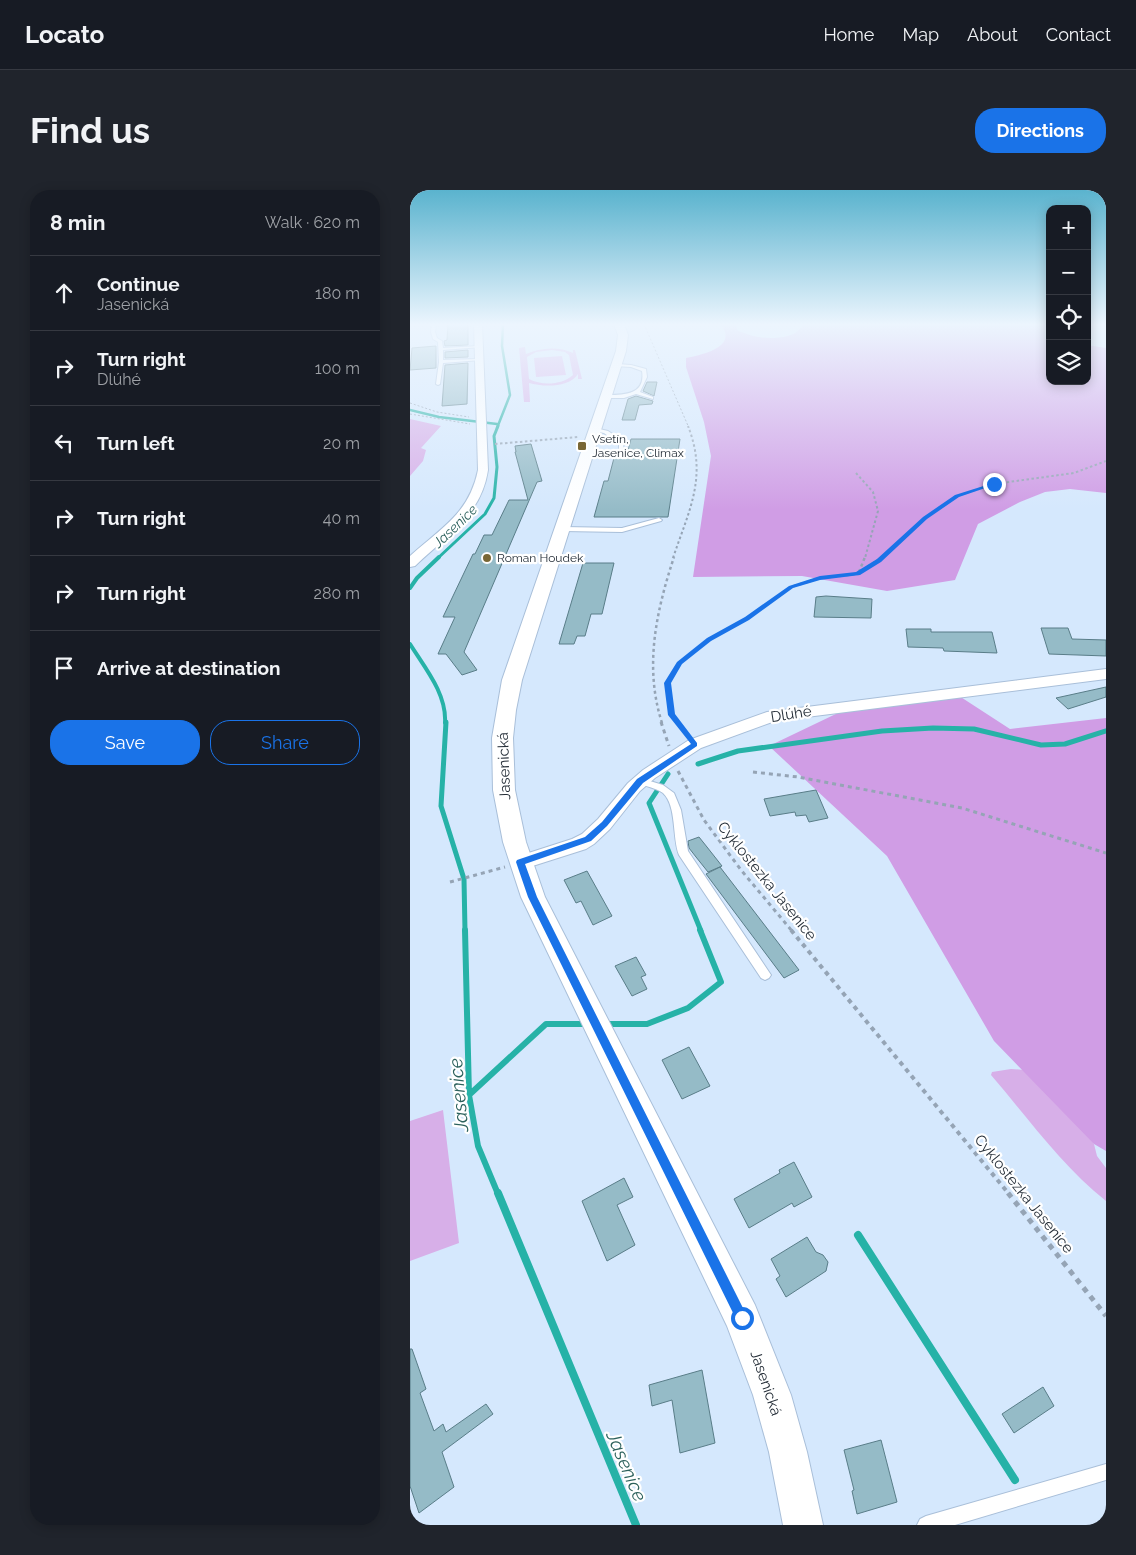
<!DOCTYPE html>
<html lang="en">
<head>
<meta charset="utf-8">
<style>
  body { margin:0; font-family:Raleway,sans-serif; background:#20242c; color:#f1f3f6 }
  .controls { position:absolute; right:15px; top:15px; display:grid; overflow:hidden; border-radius:10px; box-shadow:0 2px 12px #0003 }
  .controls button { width:45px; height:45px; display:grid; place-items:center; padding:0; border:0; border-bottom:1px solid #363941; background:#171b24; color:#f1f3f6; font:25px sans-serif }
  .stop { position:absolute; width:15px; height:15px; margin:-11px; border:4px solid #1a73e8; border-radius:50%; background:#fff }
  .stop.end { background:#1a73e8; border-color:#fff; box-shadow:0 1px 5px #0008 }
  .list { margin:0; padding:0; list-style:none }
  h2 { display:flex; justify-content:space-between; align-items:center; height:65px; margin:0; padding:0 20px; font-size:21px }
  h2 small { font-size:16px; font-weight:400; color:#9ea1a6 }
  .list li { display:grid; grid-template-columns:32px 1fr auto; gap:15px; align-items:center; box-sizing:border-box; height:75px; padding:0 20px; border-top:1px solid #363941 }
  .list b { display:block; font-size:19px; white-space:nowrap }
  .list p { margin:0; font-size:16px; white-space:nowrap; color:#9ea1a6 }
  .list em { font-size:16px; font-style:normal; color:#9ea1a6 }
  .actions { display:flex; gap:10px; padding:15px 20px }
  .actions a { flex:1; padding:11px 0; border:1px solid #1a73e8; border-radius:20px; text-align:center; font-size:18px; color:#1a73e8 }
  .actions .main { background:#1a73e8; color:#fff }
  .icon { flex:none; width:28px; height:28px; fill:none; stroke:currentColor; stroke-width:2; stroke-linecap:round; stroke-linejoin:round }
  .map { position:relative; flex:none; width:696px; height:1335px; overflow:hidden; border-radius:20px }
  header { display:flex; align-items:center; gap:30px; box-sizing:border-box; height:70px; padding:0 25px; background:#171b24; border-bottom:1px solid #363941 }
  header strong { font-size:24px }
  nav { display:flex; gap:28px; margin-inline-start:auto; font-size:18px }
  .intro { display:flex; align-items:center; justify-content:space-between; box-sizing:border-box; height:120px; padding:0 30px }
  h1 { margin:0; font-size:35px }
  .button { padding:12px 22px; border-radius:20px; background:#1a73e8; color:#fff; font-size:18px; font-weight:700 }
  main { display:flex; gap:30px; padding:0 30px }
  aside { flex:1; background:#171b24; border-radius:20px; box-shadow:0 2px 12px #0003 }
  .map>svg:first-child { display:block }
</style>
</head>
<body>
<header>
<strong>Locato</strong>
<nav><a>Home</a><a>Map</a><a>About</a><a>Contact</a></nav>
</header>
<div class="intro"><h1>Find us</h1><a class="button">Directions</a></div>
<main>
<aside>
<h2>8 min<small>Walk · 620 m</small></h2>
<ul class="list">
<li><svg class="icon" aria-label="ahead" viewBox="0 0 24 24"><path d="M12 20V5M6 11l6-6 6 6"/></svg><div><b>Continue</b><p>Jasenická</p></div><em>180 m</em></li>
<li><svg class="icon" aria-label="right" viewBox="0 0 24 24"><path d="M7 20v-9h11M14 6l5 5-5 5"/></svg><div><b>Turn right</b><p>Dlúhé</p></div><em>100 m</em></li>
<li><svg class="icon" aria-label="left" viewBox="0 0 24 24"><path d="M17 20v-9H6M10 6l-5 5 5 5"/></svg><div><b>Turn left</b></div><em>20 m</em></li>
<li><svg class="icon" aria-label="right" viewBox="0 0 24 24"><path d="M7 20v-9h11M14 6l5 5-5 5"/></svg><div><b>Turn right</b></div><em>40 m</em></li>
<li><svg class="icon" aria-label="right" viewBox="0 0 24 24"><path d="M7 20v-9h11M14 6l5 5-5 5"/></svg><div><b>Turn right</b></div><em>280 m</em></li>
<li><svg class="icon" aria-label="arrive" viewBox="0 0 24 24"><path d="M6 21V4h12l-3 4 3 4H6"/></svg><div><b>Arrive at destination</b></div></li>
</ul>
<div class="actions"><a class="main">Save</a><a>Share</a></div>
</aside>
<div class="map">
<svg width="696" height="1335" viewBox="0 0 696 1335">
  <rect width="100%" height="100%" fill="#d5e8fd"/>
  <!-- green -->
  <path fill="#d7afe8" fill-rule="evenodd" d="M115,157L116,164C130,158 148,156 163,163V160H165L172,189H168V184C159,198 133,197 119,193L120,212H114L109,158ZM142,160L155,162L159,165L163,185C152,195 132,196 119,189L117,167L126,162Z
    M152,166L156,185L126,187L124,168Z
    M0,229L31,236L11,258L16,260L13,271L0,286Z
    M601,879L615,880L672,934L684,954L687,966L696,978V1011C652,976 618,928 581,885L582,882Z
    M33,920L49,1053L0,1071V931Z"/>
  <!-- forest -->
  <path fill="#d09de5" d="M310,134H325L328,141C335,143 342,146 348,147C361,149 389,149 392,134H640L635,135V149L640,150V191H677V155L696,158V303L660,299L635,302L610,312L568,334L545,390L477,401L392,386L283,387L301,266L294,232L276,177V168C292,165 330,156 310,134Z
    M543,502L600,539L696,528V961L684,954L584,851L477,666L359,556L455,510Z"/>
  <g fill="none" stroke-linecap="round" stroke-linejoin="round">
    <!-- stream-far5 -->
    <path stroke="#26b2a7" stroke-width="2.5" d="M0,220L29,227L87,234
      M87,238L100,205L92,156L93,134"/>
    <!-- stream-far4 -->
    <path stroke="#26b2a7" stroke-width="3" d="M28,368L75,324L84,308L87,277L84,246L88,236"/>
    <!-- stream-far3 -->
    <path stroke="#26b2a7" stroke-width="4" d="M0,398L7,388L29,367
      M0,454C15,478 37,504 35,533"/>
    <!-- stream-far2 -->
    <path stroke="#26b2a7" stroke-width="5" d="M36,532L31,616L54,689L55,741
      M288,574L328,561L472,541L523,538L564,539L631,555L655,554L696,541
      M258,584L239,613L291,741"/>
    <!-- stream-far1 -->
    <path stroke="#26b2a7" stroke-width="6" d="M55,740L59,905L68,956L88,1004
      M196,834H237L278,818L311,792L290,740
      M59,905L136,834H177"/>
    <!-- stream -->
    <path stroke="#26b2a7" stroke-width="8" d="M88,1003L226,1335
      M448,1045L605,1290"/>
  </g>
  <!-- building -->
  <path fill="#95bbc7" stroke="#597d88" d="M38,134H58V155L35,156L34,151L37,150Z
    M26,156V178L0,180L2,158Z
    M58,160V167L35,168V162Z
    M58,173L57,214L32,216L35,175Z
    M237,192H247L244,206L233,201Z
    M226,206L243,211L242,214L229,215L225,230H212L218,209Z
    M221,249H270L258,327H184L194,291H198L205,264H217Z
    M121,254L132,291L127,292L54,462L67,480L52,485L36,464H28L45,427H33L63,364H65L74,345H82L99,310H118L105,262H106L105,256Z
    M173,373H204L192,424H181L175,446H167L164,454H149Z
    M416,406L462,409L461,428L404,427L406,407Z
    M631,438H658L662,449L696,450V466L639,464Z
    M496,439H521V442H582L587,463L534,461L533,458L498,457Z
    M696,497V507L658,519L646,508Z
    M406,600L418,628L399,632L396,625L386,626L385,622L360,626L354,609Z
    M289,647L297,657L312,676L298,682L286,667L279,658L278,651Z
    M310,677L343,720L389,780L374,788L296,684Z
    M177,681L202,726L183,735L171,711L166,713L154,690Z
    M226,767L236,785L231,787L237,799L222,806L205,776Z
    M279,857L300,896L272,909L252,870Z
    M384,972L402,1007L384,1017L382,1013L339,1038L324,1009L370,983L369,980Z
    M214,988L223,1007L207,1015L225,1055L197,1071L172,1011Z
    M397,1047L406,1062L413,1065L418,1072L416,1081L376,1107L366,1089L370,1086L361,1069Z
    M0,1159H2L16,1199L10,1203L24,1241L33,1234L36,1242L76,1214L83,1224L32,1262L44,1297L9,1323L0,1296Z
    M292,1180L305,1253L270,1263L262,1210L242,1216L239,1195Z
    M633,1197L644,1216L604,1243L592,1224Z
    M471,1250L487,1312L447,1324L442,1301L444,1300L434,1260Z"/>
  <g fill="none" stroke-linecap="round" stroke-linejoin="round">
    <defs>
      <path id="service" d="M22,134H26L25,142L27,148L32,151L33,158L69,156L71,157L33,160V170L69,169L71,170L33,173L30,194L28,195L26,194L29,172L28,152L23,149L21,142Z
        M207,174L221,175L236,179L237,187L230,202L243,207V209L226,204L214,208H194L196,205C213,205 236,205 232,181L221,177L205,176Z
        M185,238L198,241L214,252L213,259H209V254L194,243L183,241V239Z
        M249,328L252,330L251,331L212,342L153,341L150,339L153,337L212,338Z
        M230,588L253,595L264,603L271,620L278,661L359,782L361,785L359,788L355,790L351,788L269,665C262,648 267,616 253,603C246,598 235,596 227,593L225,591L227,589Z
        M696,1274V1290L545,1335H507L510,1329L516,1326Z"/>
      <path id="minor" d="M64,134H72L78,280C71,326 36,346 5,376L0,377V366C31,338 59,324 68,280Z
        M696,479V489L365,531L291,558L245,588L230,601L200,639L184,654L176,659L110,680L103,678L101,673L103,668L162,649L172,644L188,629L218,593L233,580L279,550L357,522Z"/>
      <path id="tertiary" d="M204,134H214L218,145L216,161L112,490L106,520L103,548L105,600L116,652L135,707L345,1115L381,1205L397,1262L413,1335H373L359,1262L343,1205L317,1136L111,707L93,652L83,600L82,548L92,490L206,161L208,145Z"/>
    </defs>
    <!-- service casing -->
    <use href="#service" stroke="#a9bfd9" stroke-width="2"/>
    <!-- minor casing -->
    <use href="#minor" stroke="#a9bfd9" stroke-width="2"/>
    <!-- tertiary casing -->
    <use href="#tertiary" stroke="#a9bfd9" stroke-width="2"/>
    <!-- path-far5 -->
    <path stroke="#95a4b5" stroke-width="1" stroke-dasharray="2 2" stroke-linecap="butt" d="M234,134L279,238
      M0,213L27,222L59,227
      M0,224L60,234"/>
    <!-- path-far4 -->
    <path stroke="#95a4b5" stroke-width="2" stroke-dasharray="2.5 2.5" stroke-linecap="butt" d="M85,254L168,247
      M446,283L463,302L468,321L455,368
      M263,368C279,320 298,287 278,236
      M471,368L515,328L547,306L584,294L664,283L696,271"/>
    <!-- path-far3 -->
    <path stroke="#95a4b5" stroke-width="2.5" stroke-dasharray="3 3" stroke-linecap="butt" d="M449,382L455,367
      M252,533C234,477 246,422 264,367
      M268,533L261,525L257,493L269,473L299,449L337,429L381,397L410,388L448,384L472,367"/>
    <!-- path-far2 -->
    <path stroke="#95a4b5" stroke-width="3" stroke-dasharray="4 4" stroke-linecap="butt" d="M251,532L259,556
      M267,532L277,544
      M268,581L294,630L331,680L382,741
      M343,582L388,587L552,618L696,663
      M40,692L95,677"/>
    <!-- path-far1 -->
    <path stroke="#95a4b5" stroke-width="4" stroke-dasharray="4.5 4.5" stroke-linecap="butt" d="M381,740L599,1004"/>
    <!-- path -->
    <path stroke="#95a4b5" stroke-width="5" stroke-dasharray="5.5 5.5" stroke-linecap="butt" d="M598,1003L696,1126"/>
    <!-- service -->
    <use href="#service" fill="#fff" fill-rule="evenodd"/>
    <!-- minor -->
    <use href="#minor" fill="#fff" fill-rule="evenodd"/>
    <!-- tertiary -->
    <use href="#tertiary" fill="#fff" fill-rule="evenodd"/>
  </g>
  <!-- sky -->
  <linearGradient id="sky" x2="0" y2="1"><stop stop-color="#5ab3ce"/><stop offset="0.42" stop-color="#ecf5fe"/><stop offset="1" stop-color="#ecf5fe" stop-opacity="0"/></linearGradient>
  <rect width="696" height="320" fill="url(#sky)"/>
  <!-- route -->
  <path fill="#1a73e8" d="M583,293L587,294L549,307L517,329L471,372L450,385L410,390L383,398L339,430L301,451L272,474L261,493L265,524L287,553V556L233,593L197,636L181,651L115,674L127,707L336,1124L338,1128L336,1133L332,1135L328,1133L118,707L106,672L107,670L175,647L192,632L227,589L281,554L258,525L254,493L267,472L297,448L335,427L379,396L410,386L446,382L467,369L513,327L545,305Z"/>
  <!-- markers -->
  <g fill="#796735" stroke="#fff" stroke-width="2">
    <rect x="167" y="251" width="10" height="10" rx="2.5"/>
    <circle cx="77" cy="368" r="5"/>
  </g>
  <g text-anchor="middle" stroke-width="4.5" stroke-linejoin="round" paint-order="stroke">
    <!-- far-poi labels -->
    <g font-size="12" fill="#252e38" stroke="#fff" text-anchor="start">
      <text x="182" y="253">Vsetín,<tspan x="182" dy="14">Jasenice, Climax</tspan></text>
      <text x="87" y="372">Roman Houdek</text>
    </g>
    <!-- far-water labels -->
    <g font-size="14" font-style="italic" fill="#2c615c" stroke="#fff">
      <text transform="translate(45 336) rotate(-44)" y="5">Jasenice</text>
    </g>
    <!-- street labels -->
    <g font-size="15" fill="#252e38" stroke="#fff">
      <text transform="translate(381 524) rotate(-9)" y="5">Dlúhé</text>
      <text transform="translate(94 576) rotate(-92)" y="5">Jasenická</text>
      <text transform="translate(357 691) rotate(51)" y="5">Cyklostezka Jasenice</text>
      <text transform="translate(614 1004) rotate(51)" y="5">Cyklostezka Jasenice</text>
      <text transform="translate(356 1193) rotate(71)" y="5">Jasenická</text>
    </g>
    <!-- near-water labels -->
    <g font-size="19" font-style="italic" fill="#2c615c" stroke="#fff">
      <text transform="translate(48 905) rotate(-95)" y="7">Jasenice</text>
      <text transform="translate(217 1276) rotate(67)" y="7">Jasenice</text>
    </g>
  </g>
</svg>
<div class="controls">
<button>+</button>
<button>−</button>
<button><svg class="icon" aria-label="locate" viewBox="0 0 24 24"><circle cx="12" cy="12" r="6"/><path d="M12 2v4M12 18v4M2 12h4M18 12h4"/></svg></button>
<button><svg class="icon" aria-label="layers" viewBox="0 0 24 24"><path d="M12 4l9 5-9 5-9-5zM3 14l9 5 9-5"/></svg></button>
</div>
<div class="stop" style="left:332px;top:1128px"></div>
<div class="stop end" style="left:584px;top:294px"></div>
</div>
</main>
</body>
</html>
